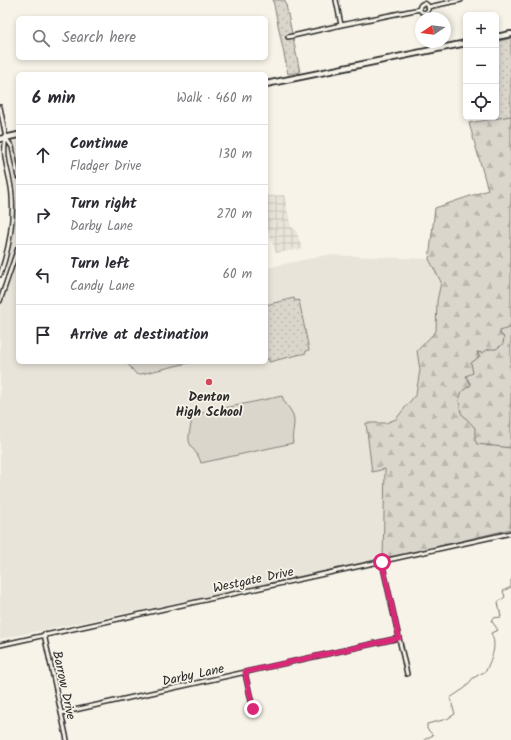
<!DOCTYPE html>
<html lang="en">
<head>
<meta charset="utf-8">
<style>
  body { margin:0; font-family:Kalam,sans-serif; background:#f7f7f7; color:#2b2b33 }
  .controls { position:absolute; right:12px; top:12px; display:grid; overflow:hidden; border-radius:6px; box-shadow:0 2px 6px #0003 }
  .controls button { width:36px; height:36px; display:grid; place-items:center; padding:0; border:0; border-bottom:1px solid #e1e1e2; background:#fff; color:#2b2b33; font:20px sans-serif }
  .compass { position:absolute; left:415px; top:12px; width:36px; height:36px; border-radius:50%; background:#fff; box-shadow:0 2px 6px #0003; rotate:257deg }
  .stop { position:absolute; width:12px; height:12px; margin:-9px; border:3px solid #db2777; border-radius:50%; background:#fff }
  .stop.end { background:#db2777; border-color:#fff; box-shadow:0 1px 4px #0008 }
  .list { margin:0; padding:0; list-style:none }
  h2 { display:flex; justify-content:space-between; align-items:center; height:52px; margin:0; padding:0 16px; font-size:17px }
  h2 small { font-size:13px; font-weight:400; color:#7c7c81 }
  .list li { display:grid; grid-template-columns:26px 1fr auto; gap:12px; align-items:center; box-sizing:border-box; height:60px; padding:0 16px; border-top:1px solid #e1e1e2 }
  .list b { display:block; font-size:15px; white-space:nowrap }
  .list p { margin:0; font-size:13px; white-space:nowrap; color:#7c7c81 }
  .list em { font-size:13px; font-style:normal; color:#7c7c81 }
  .icon { flex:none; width:22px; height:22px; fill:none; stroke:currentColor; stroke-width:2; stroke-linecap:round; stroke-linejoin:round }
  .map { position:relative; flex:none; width:511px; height:740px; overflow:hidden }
  .search { position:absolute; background:#fff; box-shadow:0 2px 6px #0003; left:16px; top:16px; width:252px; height:44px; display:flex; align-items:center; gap:10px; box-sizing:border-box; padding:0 14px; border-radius:6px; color:#7c7c81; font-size:15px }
  .panel { position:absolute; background:#fff; box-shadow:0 2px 6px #0003; left:16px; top:72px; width:252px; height:292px; border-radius:6px }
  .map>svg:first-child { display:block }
</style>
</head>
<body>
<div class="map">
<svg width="511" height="740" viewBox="0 0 511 740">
  <defs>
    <pattern id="industrial-grid" width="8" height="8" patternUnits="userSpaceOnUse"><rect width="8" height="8" fill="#e8e4da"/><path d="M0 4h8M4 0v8" fill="none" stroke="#c7c4bb"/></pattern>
    <pattern id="green-dots" width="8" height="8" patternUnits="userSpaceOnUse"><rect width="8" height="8" fill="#dad6cc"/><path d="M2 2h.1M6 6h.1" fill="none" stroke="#bbb8af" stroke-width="1.8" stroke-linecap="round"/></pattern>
    <pattern id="forest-firs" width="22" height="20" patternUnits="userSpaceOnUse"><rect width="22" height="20" fill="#dad6cc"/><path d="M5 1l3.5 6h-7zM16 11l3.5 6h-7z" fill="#bbb8af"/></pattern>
  </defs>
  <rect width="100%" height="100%" fill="#f7f3e8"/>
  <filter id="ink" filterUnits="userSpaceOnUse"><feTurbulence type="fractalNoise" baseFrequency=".025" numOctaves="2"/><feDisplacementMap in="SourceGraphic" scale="8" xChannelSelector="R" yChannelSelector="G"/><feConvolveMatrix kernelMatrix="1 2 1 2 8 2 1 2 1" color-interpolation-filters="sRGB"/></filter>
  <g filter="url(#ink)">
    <!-- built -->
    <path fill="#e8e4da" d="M18,141V362H266V268L327,255L429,259L441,282L437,301L436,331L417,351L420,370L416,394L396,419L386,423H366L372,471L385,469L383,560L0,639V289L5,276L16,198L8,144Z"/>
    <!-- industrial -->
    <path fill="url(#industrial-grid)" d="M284,195L291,227L296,230L302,249L276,253L266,225V196Z"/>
    <!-- green -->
    <path fill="url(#green-dots)" stroke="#82807c" d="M273,0H285L300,72L288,74Z
      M511,38V116L495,119L496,42Z
      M294,298L295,301L299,300L309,350L306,351V353L269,362V359H266V305Z"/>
    <!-- forest -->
    <path fill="url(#forest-firs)" stroke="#82807c" d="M511,116V529L383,560L385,469L372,472L366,423H386L396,419L416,394L420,370L417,351L436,331L437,301L441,282L429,259L435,208L488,190L469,123Z"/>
    <!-- pitch -->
    <path fill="#dad6cc" stroke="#82807c" d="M126,362H192L137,375Z
      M282,396C284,404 290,407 293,415C296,425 291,434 293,443L201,463C199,454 191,449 189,441C188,431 193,424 191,415Z"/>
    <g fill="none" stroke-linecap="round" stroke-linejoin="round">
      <!-- stream -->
      <path stroke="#7a7874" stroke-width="1" d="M511,327L500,331V334L504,337L503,344L496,349H489L482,353L477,352L479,357L471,363L473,373L466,376L471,385L462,391L459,400L461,413L475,428V440L477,444L511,448
        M424,740L433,735L427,729V724L447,719L455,714L450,698L465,688L473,678L486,671C491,658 498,647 491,633L498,630L491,620L493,618L501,617L498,602L505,597L503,591L511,587V580"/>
      <defs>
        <path id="street" d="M336,0L341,25L420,9
          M419.5 8a4.5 4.5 0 1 1 9 0a4.5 4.5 0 1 1-9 0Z
          M428,7L461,0
          M288,37L341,25
          M431,42L433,50
          M0,107L6,138L12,147L18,177
          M0,275C9,249 14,223 12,196C11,175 1,159 6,138
          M0,301L18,248
          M382,562L407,674
          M44,634L67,740
          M0,645L511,533
          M245,673L253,709
          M61,713L399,638"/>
        <path id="secondary" d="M496,37L511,34
          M266,84L466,43
          M0,139L18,135"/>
      </defs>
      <!-- street casing -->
      <use href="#street" stroke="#2b2b2b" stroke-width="6"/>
      <!-- secondary casing -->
      <use href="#secondary" stroke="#2b2b2b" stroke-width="8"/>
      <!-- street -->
      <use href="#street" stroke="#f7f3e8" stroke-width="3"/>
      <!-- secondary -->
      <use href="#secondary" stroke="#f7f3e8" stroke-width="4.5"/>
    </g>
  </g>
  <g fill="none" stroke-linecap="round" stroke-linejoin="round" filter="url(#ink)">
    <!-- route -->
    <path stroke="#db2777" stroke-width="5" d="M253,709L245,672L399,638L382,562"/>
  </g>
  <!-- markers -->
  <circle fill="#d1495b" stroke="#f7f3e8" stroke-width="1.5" cx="209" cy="382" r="4"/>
  <g text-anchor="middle" stroke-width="3.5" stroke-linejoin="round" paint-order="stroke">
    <!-- poi labels -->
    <g font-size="13" font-weight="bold" fill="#2b2b2b" stroke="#f7f3e8">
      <text x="209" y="401">Denton<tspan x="209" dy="15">High School</tspan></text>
    </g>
    <!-- street labels -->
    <g font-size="13" fill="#2b2b2b" stroke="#f7f3e8">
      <text transform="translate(253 579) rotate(-12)" y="5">Westgate Drive</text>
      <text transform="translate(193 674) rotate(-12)" y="5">Darby Lane</text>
      <text transform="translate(65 685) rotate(78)" y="5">Barrow Drive</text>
    </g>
  </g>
</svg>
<div class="controls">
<button>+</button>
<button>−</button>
<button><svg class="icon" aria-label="locate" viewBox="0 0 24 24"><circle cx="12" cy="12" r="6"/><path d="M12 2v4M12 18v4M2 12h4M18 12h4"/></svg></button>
</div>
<svg class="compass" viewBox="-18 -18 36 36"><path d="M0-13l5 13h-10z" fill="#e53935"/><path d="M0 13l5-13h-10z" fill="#7c7c81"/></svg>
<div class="stop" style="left:382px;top:562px"></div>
<div class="stop end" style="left:253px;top:709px"></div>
<div class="search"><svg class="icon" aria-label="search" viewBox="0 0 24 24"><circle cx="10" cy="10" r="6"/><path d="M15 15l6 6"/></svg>Search here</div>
<section class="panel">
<h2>6 min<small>Walk · 460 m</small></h2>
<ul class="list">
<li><svg class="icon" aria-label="ahead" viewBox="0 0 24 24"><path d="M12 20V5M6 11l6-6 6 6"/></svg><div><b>Continue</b><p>Fladger Drive</p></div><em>130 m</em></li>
<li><svg class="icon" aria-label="right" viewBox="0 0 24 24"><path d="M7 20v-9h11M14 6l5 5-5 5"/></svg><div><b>Turn right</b><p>Darby Lane</p></div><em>270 m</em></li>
<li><svg class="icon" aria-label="left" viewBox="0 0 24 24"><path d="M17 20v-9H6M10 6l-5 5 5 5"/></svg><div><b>Turn left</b><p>Candy Lane</p></div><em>60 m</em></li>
<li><svg class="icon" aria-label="arrive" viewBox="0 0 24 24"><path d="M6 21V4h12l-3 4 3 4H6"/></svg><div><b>Arrive at destination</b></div></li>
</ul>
</section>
</div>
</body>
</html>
